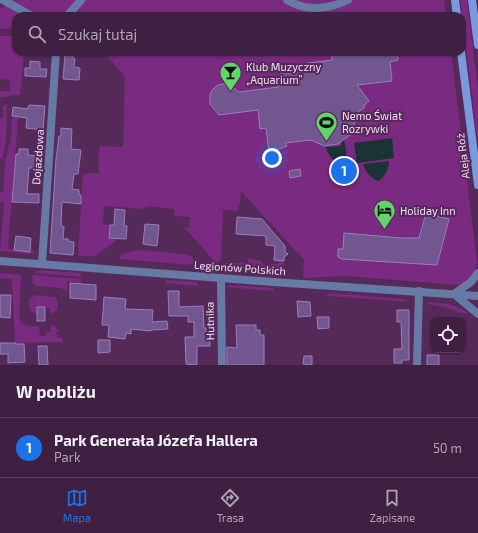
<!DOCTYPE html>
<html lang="pl">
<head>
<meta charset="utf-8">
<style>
  body { margin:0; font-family:"Exo 2",sans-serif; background:#4b2d4d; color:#f1f3f6 }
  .controls { position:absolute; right:12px; bottom:12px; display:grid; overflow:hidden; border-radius:8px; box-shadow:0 1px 3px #0004 }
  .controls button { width:36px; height:36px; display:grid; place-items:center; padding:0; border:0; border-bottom:1px solid #593e5b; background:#402042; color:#f1f3f6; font:20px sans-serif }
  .you { position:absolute; left:272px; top:158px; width:14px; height:14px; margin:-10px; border:3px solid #fff; border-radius:50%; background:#1a73e8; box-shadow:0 0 0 6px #1a73e833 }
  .badge { display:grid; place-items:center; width:26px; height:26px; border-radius:50%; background:#1a73e8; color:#fff; font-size:13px; font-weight:700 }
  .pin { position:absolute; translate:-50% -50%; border:2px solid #fff; box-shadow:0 1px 4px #0006 }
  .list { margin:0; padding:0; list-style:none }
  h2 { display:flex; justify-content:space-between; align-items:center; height:52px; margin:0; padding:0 16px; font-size:17px }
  h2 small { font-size:13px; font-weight:400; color:#aea3b2 }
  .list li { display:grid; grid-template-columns:26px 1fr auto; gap:12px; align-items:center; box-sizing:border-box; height:60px; padding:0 16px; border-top:1px solid #593e5b }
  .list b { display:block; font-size:15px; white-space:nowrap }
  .list p { margin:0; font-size:13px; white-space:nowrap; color:#aea3b2 }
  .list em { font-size:13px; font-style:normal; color:#aea3b2 }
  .icon { flex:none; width:22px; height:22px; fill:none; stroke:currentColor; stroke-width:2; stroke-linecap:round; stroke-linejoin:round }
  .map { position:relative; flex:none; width:478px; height:365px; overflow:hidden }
  .search { position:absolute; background:#402042; box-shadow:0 1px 3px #0004; left:12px; right:12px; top:12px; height:44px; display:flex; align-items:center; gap:10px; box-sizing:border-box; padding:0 14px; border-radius:12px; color:#aea3b2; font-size:15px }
  .sheet { height:112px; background:#402042 }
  nav { display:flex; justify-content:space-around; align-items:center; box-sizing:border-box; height:56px; border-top:1px solid #593e5b; background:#402042; font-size:11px; color:#aea3b2 }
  nav a { display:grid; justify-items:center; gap:2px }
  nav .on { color:#1a73e8 }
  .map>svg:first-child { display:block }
</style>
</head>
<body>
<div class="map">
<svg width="478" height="365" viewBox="0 0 478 365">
  <rect width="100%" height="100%" fill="#552a58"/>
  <!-- green -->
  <path fill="#7a2a80" d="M7,0H444L446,16H16V28L0,29V7L3,8Z
    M460,0H467L478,90V144Z
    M0,36H16V52H24L20,95H14L0,98V91H10V80L0,79Z
    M104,52H451L477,262C476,273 470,281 459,285L345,276L303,278L304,260L241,191L240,204H239L238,211L223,210L221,258L219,261L216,263L184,227L189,228L190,217L174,216V209L148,206V207H145L144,209L104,206L103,224L110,225L109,237L116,238V241L95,256H78L83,174L89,173H99V155H98L100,146L123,147L125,77Z
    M7,104C6,123 8,141 2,158H0V118H3V106Z
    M12,117L18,118L8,249L36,252L32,254L0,251L4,202H0V192H3L5,162L11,137Z
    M139,250L184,254L192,257L195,263L189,265L120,259V256L125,253Z
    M248,258L261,261L263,265L261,271L230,268L223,266L226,263H248Z
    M284,259L283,272L272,271L271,270V264H279V262L274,260L282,261Z
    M40,270L80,273L81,277L35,273Z
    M0,273L20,275L21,277L19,318C24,328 30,326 39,326L40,336H45L46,332H51V325L54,326L59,331L56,332L57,337L62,338L63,342L15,343L12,279L0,278Z
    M33,275L81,279V283L67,282V292L61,288L36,286L33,284L32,280Z
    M165,280L196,282L198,284V286L165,283Z
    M230,285L273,288L274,291L224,287Z
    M328,293L403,299L411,302L327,296Z
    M36,295L55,297L58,302L57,310L50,314V308L37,307V314C29,312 28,308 29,300Z
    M429,302L449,304L468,312L465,314L445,307L427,304Z"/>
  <!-- water -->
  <path fill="#1a3335" d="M392,138L394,158L357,163L354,143Z
    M344,139L348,163C335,163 329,159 326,147L341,146L342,141Z
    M389,161C389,168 385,178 378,181C372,179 365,171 363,164Z"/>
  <!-- building -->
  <path fill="#715690" stroke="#9a7ebb" d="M337,52H397L398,60L390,62L392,81L357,85L369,101L364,105L365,107L354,115L355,122L350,135L338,144L324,146L311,140L285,143L287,146L269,153L266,128L260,129L258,110L219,115L210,104V94L213,89L218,85L224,84L230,85L239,92L278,87L275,82L285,68V66L332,60L331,53Z
    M65,55H73V58L75,59L74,67L80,68L79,80L63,79Z
    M30,61L40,62V69H47L46,77L25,76V68H30Z
    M29,105L45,106L43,130L26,128L27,118L12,116L13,107L28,109Z
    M61,128L72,129L71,149L81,150L78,174H74L72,189L79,190V195H81V204L62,202L61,225L64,227L63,239H68V241L74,242L73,255L50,253L56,159L59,136H61Z
    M19,149H28V155L42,156L41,168H29L27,194H39V203L12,202L16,154H19Z
    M300,169L301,176L290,178L289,171Z
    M115,209L125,210L124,226H127L126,239L109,238L110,225H114Z
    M426,213L449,219L437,265L342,259L338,257V249H343L344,233L401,238H419Z
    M237,217L262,219L285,246V251L288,254L284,257V261L274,260L275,246L266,245V236L236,234Z
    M145,224L159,225L157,246L143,244Z
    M16,236L31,238L30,252L14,250Z
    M70,283L96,285V300L70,298Z
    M168,291H179V307L203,306L204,328H206V332H210V346H197V365L186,364L185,337H194V322H188V316H169Z
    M0,295H11L10,318L0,317Z
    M104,297L126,299L125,309L153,310L152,322L167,321L168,329L151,330V331L131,329V334L126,333L125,339L108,337L109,325H102Z
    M297,301L310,302L311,316L298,317Z
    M37,307H45V321H37Z
    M397,310H409V360H402V363H394V349H402L401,322H397Z
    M317,317H329V328L318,329Z
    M236,325H256V330H260V335H264V365H227V347L237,348Z
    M98,340H110V352L98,353Z
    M0,343H16V344H24L25,362L8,363V354H0Z
    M38,346H47L48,365H39Z
    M427,355H439V365H427Z
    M304,356H312V365L303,364Z"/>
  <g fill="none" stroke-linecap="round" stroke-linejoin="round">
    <!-- minor -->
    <path stroke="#667aa5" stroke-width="8" d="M3,0L32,16
      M287,0C307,12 327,10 348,0
      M67,16L81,0
      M42,264L56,52
      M221,278L222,365
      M417,365L419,291"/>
    <!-- tertiary -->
    <path stroke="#667aa5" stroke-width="8" d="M0,261L273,282L478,296
      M454,294L471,282L478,273
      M454,294L478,314"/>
    <!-- secondary -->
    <path stroke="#7b9ade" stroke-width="8" d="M455,0L457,16
      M472,0L478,45
      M461,52L478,185"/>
  </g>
  <!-- icons -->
  <defs>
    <symbol id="bar-pin" viewBox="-11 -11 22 30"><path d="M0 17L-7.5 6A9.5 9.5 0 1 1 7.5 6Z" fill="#61d46a" stroke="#552a58"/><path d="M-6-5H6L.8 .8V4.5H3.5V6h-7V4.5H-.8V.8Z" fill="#111"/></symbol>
    <symbol id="stadium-pin" viewBox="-11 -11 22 30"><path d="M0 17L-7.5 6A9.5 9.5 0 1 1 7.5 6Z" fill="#61d46a" stroke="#552a58"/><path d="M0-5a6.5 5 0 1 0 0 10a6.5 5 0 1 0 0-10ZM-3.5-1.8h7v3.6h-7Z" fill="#111"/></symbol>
    <symbol id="hotel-pin" viewBox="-11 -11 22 30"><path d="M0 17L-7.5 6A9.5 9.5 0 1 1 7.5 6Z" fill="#61d46a" stroke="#552a58"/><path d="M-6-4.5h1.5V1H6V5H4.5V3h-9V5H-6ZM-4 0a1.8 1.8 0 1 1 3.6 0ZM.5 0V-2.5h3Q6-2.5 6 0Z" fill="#111"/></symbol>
  </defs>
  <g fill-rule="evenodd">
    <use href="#bar-pin" x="218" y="60" width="25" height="34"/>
    <use href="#stadium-pin" x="314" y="110" width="25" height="34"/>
    <use href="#hotel-pin" x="372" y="198" width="25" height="34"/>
  </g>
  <g text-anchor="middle" stroke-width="4" stroke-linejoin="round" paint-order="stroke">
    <!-- poi labels -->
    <g font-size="11" fill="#f6dbf7" stroke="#552a58" text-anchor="start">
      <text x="246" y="71">Klub Muzyczny<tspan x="246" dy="13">„Aquarium”</tspan></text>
      <text x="342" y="120">Nemo Świat<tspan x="342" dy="13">Rozrywki</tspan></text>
      <text x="400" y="215">Holiday Inn</text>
    </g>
    <!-- street labels -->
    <g font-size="11" fill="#f6dbf7" stroke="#552a58">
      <text transform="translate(463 156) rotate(-97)" y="4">Aleja Róż</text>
      <text transform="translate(38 157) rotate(-86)" y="4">Dojazdowa</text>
      <text transform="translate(240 268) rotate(4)" y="4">Legionów Polskich</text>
      <text transform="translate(210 321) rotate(-91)" y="4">Hutnika</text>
    </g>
  </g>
</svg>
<div class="controls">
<button><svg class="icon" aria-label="locate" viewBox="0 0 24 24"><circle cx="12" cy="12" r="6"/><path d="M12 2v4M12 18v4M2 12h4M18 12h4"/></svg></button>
</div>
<div class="you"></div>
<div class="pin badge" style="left:344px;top:171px">1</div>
<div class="search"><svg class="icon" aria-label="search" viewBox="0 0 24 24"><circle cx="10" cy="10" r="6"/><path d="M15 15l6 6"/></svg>Szukaj tutaj</div>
</div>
<section class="sheet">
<h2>W pobliżu<small></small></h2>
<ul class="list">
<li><span class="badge">1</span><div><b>Park Generała Józefa Hallera</b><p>Park</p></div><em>50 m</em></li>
</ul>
</section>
<nav>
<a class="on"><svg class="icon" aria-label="map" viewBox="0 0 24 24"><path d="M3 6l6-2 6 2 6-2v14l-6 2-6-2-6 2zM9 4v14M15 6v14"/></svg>Mapa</a>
<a><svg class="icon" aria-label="directions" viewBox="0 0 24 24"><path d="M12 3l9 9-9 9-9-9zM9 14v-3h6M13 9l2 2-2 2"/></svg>Trasa</a>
<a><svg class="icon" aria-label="saved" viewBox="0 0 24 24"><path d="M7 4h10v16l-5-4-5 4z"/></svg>Zapisane</a>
</nav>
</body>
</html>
